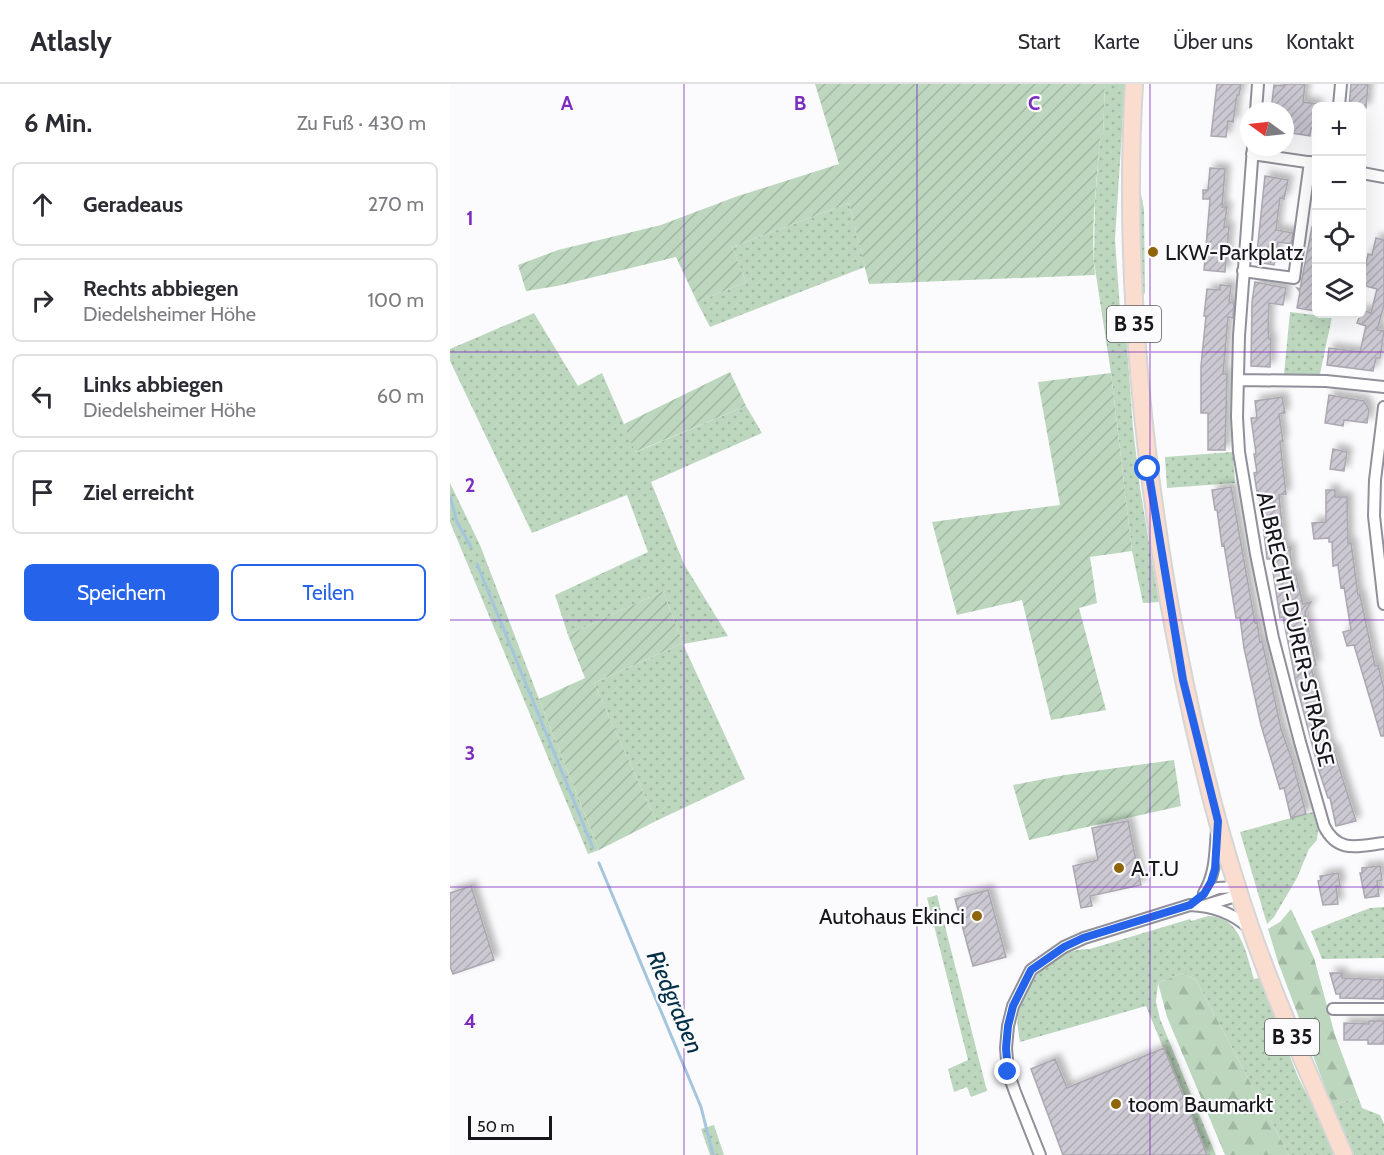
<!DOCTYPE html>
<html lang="de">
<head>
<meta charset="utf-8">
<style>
  body { margin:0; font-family:Cabin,sans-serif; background:#f7f7f7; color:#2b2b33 }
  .controls { position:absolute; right:18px; top:18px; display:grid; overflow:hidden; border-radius:9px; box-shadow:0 6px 24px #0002 }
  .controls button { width:54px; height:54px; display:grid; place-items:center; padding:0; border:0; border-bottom:2px solid #e1e1e2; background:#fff; color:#2b2b33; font:30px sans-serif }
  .compass { position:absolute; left:790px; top:18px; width:54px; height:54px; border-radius:50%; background:#fff; box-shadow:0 6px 24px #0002; rotate:285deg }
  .scale { position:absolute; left:18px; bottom:15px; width:84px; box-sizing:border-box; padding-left:6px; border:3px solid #17171b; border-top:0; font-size:16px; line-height:21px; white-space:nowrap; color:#17171b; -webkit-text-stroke:4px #fbfbfd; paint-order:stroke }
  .stop { position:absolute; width:18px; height:18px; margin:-14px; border:4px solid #2563eb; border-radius:50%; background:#fff }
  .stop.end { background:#2563eb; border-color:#fff; box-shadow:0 2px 6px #0008 }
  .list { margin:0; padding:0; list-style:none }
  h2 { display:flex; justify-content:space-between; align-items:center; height:78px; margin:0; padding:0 24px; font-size:26px }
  h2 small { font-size:20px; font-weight:400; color:#7c7c81 }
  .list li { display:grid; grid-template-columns:39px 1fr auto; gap:18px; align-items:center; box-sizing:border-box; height:84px; margin:0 12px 12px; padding:0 12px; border:2px solid #e1e1e2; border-radius:9px }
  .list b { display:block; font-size:22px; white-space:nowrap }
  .list p { margin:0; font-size:20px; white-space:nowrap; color:#7c7c81 }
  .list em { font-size:20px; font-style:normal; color:#7c7c81 }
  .actions { display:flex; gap:12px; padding:18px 24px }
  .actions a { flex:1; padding:14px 0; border:2px solid #2563eb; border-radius:9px; text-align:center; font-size:21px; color:#2563eb }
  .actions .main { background:#2563eb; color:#fff }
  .icon { flex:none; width:33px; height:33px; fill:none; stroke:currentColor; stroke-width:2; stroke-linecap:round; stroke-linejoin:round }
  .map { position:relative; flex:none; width:934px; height:1071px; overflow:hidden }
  header { display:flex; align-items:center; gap:36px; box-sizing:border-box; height:84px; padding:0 30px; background:#fff; border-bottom:2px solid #e1e1e2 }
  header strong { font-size:28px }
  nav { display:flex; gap:33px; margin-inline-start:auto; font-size:21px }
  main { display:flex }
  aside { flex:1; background:#fff }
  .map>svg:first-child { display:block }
</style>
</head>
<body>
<header>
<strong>Atlasly</strong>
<nav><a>Start</a><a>Karte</a><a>Über uns</a><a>Kontakt</a></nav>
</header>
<main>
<aside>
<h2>6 Min.<small>Zu Fuß · 430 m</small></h2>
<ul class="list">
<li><svg class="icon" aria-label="ahead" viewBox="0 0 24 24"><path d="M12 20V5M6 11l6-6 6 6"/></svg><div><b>Geradeaus</b></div><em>270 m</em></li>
<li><svg class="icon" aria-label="right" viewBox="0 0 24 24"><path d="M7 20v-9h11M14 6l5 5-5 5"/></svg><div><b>Rechts abbiegen</b><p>Diedelsheimer Höhe</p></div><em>100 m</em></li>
<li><svg class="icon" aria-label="left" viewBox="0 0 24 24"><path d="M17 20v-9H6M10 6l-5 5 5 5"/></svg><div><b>Links abbiegen</b><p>Diedelsheimer Höhe</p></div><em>60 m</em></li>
<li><svg class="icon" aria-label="arrive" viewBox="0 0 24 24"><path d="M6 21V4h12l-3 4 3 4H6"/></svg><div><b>Ziel erreicht</b></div></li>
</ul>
<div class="actions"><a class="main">Speichern</a><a>Teilen</a></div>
</aside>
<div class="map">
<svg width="934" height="1071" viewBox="0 0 934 1071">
  <defs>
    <pattern id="grass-dots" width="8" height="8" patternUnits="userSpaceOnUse" patternTransform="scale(1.5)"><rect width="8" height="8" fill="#bcd7be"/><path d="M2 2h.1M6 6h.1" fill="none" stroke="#a1b8a3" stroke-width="1.8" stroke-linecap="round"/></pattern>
    <pattern id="forest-firs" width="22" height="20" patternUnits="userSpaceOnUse" patternTransform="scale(1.5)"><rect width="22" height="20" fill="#bcd7be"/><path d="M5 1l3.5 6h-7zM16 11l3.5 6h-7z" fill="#a1b8a3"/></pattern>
    <pattern id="garden-furrows" width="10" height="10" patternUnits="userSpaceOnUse" patternTransform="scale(1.5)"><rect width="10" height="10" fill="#bcd7be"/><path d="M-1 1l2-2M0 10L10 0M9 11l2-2" fill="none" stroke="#a1b8a3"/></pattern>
    <pattern id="building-hatch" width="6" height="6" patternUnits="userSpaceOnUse" patternTransform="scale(1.5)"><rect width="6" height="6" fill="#ccc8d2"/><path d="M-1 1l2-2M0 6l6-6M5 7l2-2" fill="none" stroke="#aeabb4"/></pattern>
    <filter id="shadow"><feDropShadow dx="5" dy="-5" stdDeviation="3" flood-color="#0004"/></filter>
  </defs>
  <rect width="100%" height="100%" fill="#fbfbfd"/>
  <!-- grass -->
  <path fill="url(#grass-dots)" d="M655,0H675L665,155L670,226L676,248L683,344L690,404L709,518L693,519L682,467L661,289L644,178L645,118L650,53L653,50Z
    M691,110L694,125L695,209L690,215L686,111Z
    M399,119L415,183L260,243L247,218L296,198L282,163Z
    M840,228L882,233L870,290H834Z
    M84,229L128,302L152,289L186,368L296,322L312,349L201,398L234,480L278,552L233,560L295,695L206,737L144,599L233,559L213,507L118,551L105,511L198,468L177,411L82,449L0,277V265Z
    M783,368L785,399L717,404L715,373Z
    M0,399L30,461L89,615L149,766L138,770L0,438Z
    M863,728L868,747L867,756L859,765L847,794L824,833L817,840L790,748Z
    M487,811L537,1007L521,1013L517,1003L504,1008L498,985L518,976L477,814Z
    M934,823V874L872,875L861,847L920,824Z
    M758,832C791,832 796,870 804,895L809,894L848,993L887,1071H839L746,896L732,889L708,899L706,918L710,935L766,1071H757L696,922L570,958C569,949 566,939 568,930C573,897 606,863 640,865L740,835L741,837Z
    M908,1013L912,1024L930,1031L934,1040V1071H902L882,1022Z
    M264,1041L274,1071H260L251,1045Z"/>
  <!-- forest -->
  <path fill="url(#forest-firs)" d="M841,825L864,874L885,951L908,1013L882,1022L828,878L818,845L830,838Z
    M732,889L746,896L839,1071H775L717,933L708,899Z"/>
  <!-- garden -->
  <path fill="url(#garden-furrows)" d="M365,0H655L653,50L650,53C647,98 640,146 645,191L419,200L399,119L282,163L296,198L247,218L226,173L107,202L76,207L68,181L108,166L211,141L285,113L389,80Z
    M280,288L296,322L185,368L174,340Z
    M661,289L682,467L640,473L647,519L629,524L656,626L601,636L572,516L507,531L482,438L610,421L588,298Z
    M213,507L233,559L144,599L206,737L149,766L89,615L135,594L118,551Z
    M724,676L731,722L579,756L563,701L615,691Z"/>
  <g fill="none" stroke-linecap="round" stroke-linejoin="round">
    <!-- stream -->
    <path stroke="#a4c5dc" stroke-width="3" d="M0,412L7,438L21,463
      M27,480L143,764
      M149,779L251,1023L263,1071"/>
  </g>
  <!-- building -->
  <path fill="url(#building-hatch)" stroke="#aba7b1" stroke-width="1.5" filter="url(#shadow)" d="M767,0H791L789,11H787L783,38L778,37L776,53L761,52Z
    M834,0H855L853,18L867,20V45L861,44L860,52L835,48V27H821L824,1L833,2Z
    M901,0H918L916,24L899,22Z
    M760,84L775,85L772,123H777L774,143H779L775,188L754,186L760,115H753V106H758Z
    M815,92L838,96L834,115L830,114L826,146L843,149L841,160L828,158L824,181L806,178Z
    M862,143H867L866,227L847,224L850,208L847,204L850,205Z
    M926,154L934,156V221L927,246L934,247L930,274H926L923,287L877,281L879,264L910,268L916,242L907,239L912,226L921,229L927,205L912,201L918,170L922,171Z
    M805,198L836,204L833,221L819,219L818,246L819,255H821L820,283L801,282L802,218Z
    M770,201L781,202L779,218L784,219L783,234L778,233L773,290H777L775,366H758V329H751V282L756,232H754L757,205L770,206Z
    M879,311L914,317L919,326L917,339L894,336L893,342L875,339Z
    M832,313L835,329L829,330L833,357L830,358L836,410L829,411L834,464L840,463L842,491H846L853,520L861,518L855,528L866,581L861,582L880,665L883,664L906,737L886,742L880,714H878L869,687L846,599L833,533L830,534L821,475H817L810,414H808L804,389L807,388L804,370H806L801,334H807L805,317Z
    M883,365L897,368L894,387L880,385Z
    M781,403L805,539L807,538L810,558L812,557L831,645L842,676L856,730L841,734L834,704L830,705L811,641L794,564L790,534H786L774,461L772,462L767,426H765L762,406Z
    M876,406H885V413H897L898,459H901L908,511H910L925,582L928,581L934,605V652H931L904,561L897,562L893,548L901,546L894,503L891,504L888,481L883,482L882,458H879V454L864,455L862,439L876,438Z
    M678,737L691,801L640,812L642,822L631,824L623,782L648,776L642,744Z
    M930,782L932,796L927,797L929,812L915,814L910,789H912V784Z
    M888,789L890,802H886L888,820L873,821L868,797L871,796L870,792Z
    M21,802L44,876L3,890L0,882V809Z
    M538,806L556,873L523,882L505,815Z
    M880,889H892V894L934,896V915L890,914V910H886Z
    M919,937H934V960H918V956H894V939L919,940Z
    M714,964L757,1071H613L581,985L605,975L617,1004Z"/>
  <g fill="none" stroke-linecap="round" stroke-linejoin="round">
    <defs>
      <path id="street" d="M889,22L891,0
        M806,27L808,0
        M803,63L789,252L787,333L789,368L806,470L823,554L850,658L874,742C888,770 908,762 934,759
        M802,70L864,79
        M912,89L934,93
        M793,187L844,194L860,78
        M788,296L876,297L934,303
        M934,323L925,396L924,432L934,520
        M754,809C766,789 765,769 767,746
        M755,809L768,804L787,803
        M753,822L789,811
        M883,925H934
        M590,1071L565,1008L558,988L556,964L558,942L563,922L581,886L614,863L634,854L740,821C762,822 781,828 798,843"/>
      <path id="primary" d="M684,0C674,170 689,340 717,507C735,609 757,710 789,809C817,899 857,985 894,1071"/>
    </defs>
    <!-- street casing -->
    <use href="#street" stroke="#90909a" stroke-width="14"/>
    <!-- primary casing -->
    <use href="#primary" stroke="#d5d5d6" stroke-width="20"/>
    <!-- street -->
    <use href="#street" stroke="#fff" stroke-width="10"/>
    <!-- primary -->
    <use href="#primary" stroke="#faddce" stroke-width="16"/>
  </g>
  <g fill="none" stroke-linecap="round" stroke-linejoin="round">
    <!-- route -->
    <path stroke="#2563eb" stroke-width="8" d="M558,988L556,964L558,942L563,922L581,886L614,863L633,854L740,821L754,810L761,798L765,785L768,737L733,596L698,385"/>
  </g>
  <!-- grid -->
  <path fill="none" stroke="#7b2cbf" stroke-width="1.5" stroke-opacity="0.55" d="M234,0V1071M467,0V1071M700,0V1071M0,268H934M0,536H934M0,803H934"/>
  <!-- markers -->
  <g fill="#8f650b" stroke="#fbfbfd" stroke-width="2">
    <circle cx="703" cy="168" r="6"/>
    <circle cx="669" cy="784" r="6"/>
    <circle cx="527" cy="832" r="6"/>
    <circle cx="666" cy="1020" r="6"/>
  </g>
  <g text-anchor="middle" stroke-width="4.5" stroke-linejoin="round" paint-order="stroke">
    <!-- shield labels -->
    <g fill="#fbfbfd" stroke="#5b5b5f" stroke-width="1.5">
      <rect x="657" y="222" width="54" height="36" rx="4.5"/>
      <rect x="815" y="935" width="54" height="36" rx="4.5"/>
    </g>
    <g font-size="21" font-weight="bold" fill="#17171b">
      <text x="684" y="247">B 35</text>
      <text x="842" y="960">B 35</text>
    </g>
    <!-- poi labels -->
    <g font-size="22" fill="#17171b" stroke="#fbfbfd" text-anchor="start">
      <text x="715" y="176">LKW-Parkplatz</text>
      <text x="681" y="792">A.T.U</text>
      <text x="515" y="840" text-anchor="end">Autohaus Ekinci</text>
      <text x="678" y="1028">toom Baumarkt</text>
    </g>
    <!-- street labels -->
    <g font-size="22" fill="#17171b" stroke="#fbfbfd">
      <text transform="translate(846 545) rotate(77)" y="8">ALBRECHT-DÜRER-STRASSE</text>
    </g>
    <!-- water labels -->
    <g font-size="24" font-style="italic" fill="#012e46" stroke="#fbfbfd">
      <text transform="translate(225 918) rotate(67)" y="8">Riedgraben</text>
    </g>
  </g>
  <g font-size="20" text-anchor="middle" font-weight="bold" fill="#7b2cbf" stroke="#fbfbfd" stroke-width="4.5" stroke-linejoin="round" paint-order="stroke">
    <text x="117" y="26">A</text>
    <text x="350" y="26">B</text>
    <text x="584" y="26">C</text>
    <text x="20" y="141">1</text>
    <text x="20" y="408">2</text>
    <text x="20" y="676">3</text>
    <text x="20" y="944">4</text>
  </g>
</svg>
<div class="controls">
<button>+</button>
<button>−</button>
<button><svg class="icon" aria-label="locate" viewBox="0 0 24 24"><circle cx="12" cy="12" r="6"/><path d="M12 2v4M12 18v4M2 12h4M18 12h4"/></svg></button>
<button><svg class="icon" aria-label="layers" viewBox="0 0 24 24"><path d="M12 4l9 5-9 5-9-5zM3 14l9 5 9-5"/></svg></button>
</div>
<svg class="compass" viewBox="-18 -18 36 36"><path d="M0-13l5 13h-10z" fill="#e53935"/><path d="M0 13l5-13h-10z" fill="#7c7c81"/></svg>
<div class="scale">50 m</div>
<div class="stop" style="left:698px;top:385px"></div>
<div class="stop end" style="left:558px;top:988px"></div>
</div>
</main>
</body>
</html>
